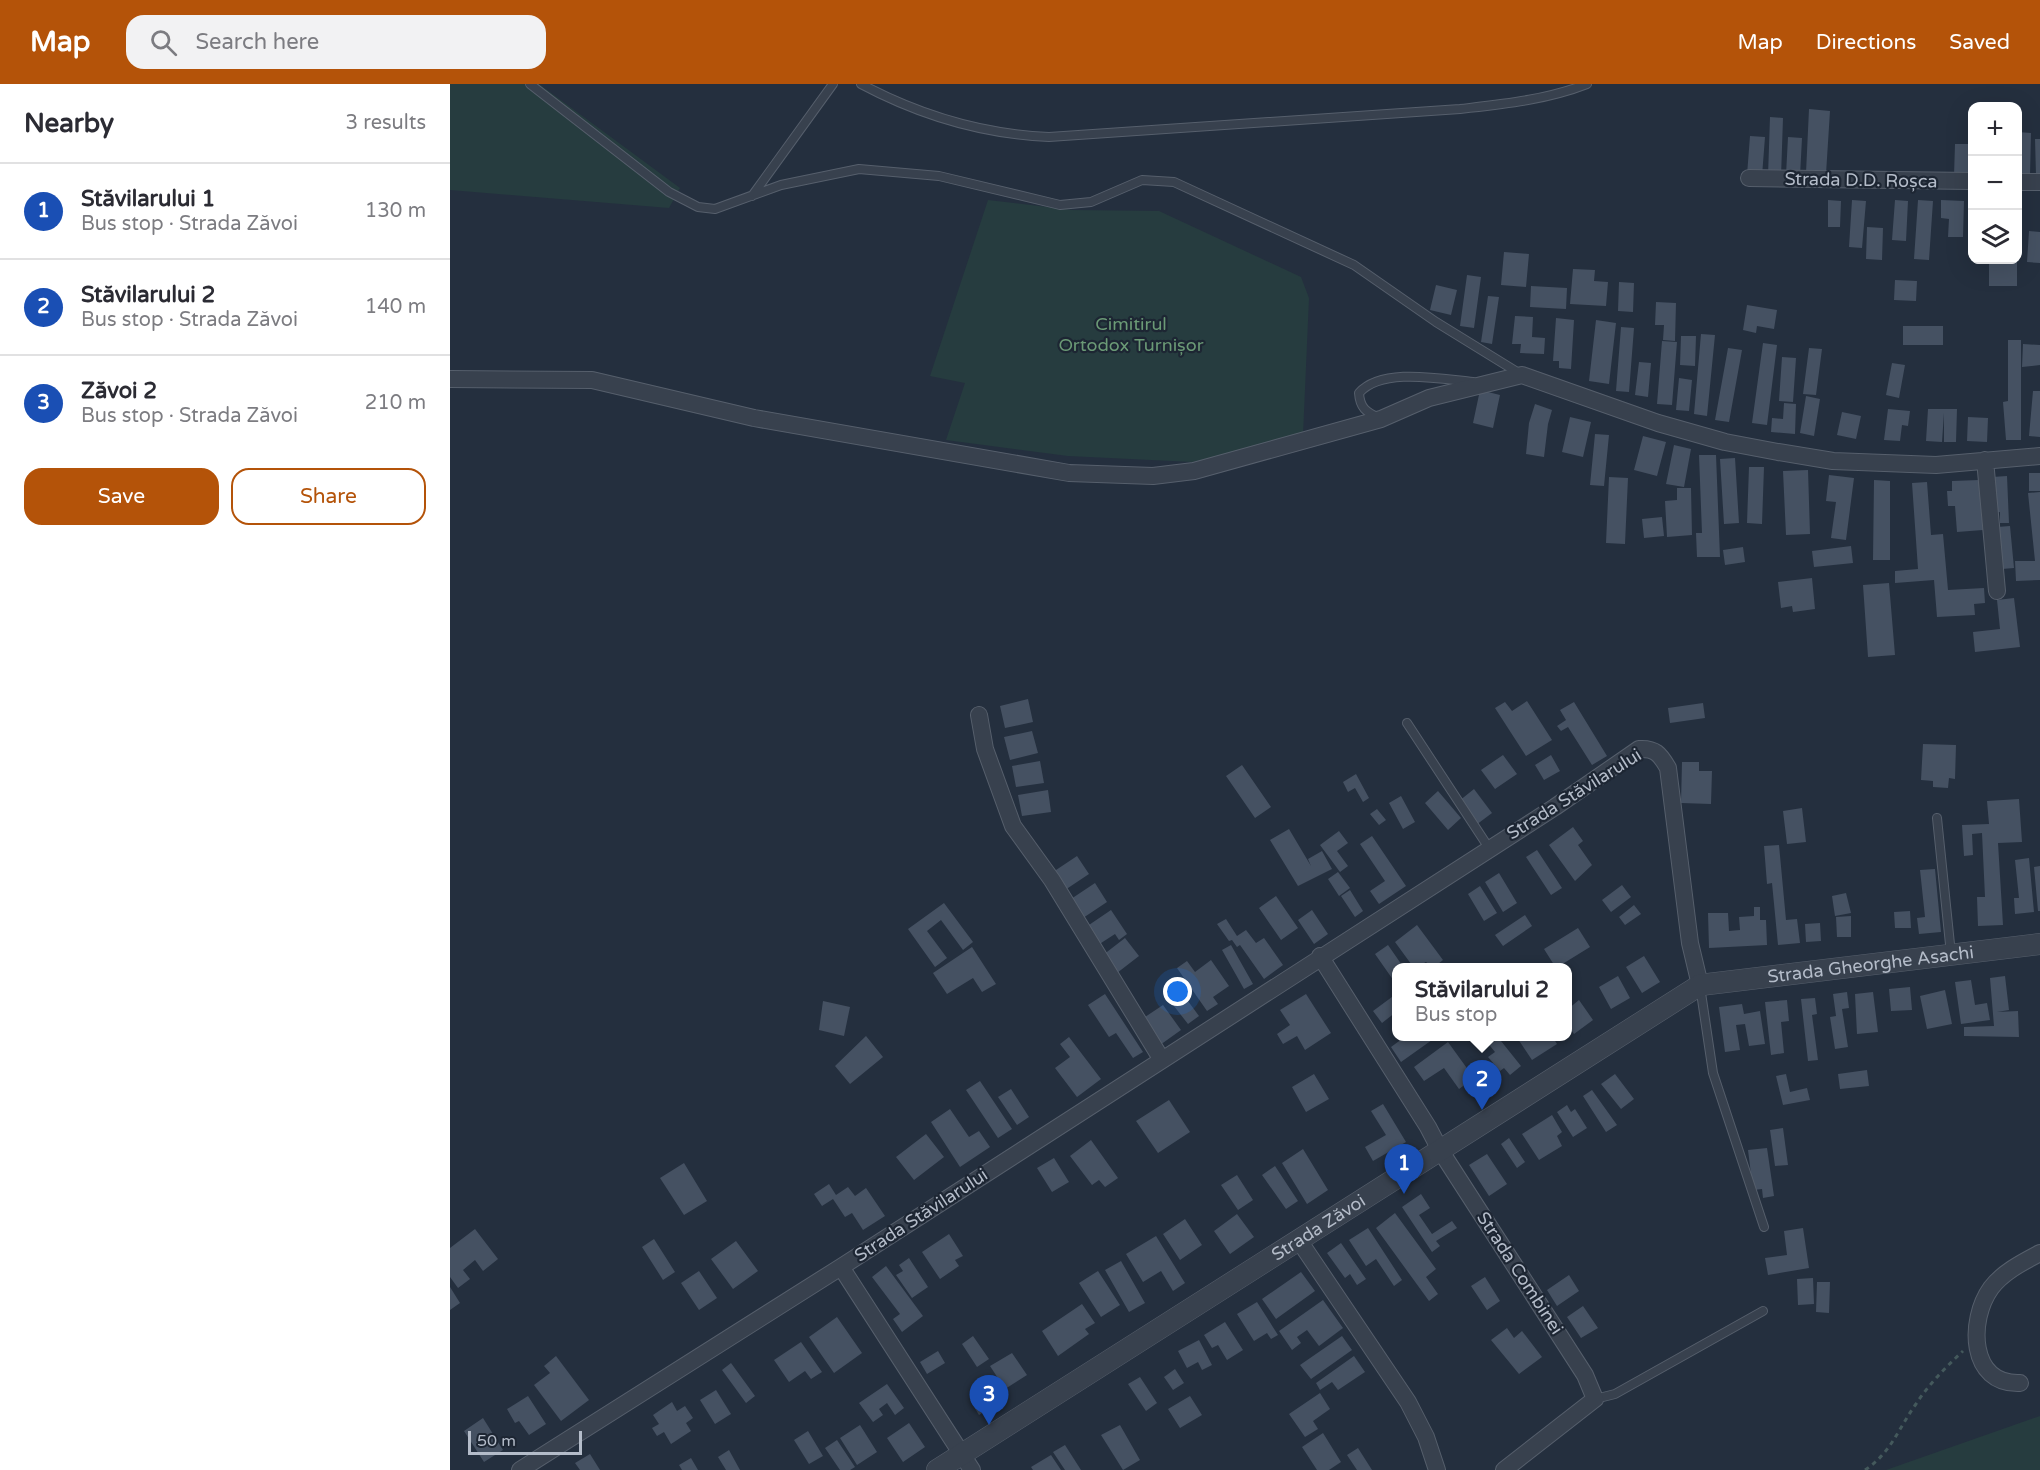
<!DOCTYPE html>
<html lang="en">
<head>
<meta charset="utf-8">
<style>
  body { margin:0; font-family:"Varela Round",sans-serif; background:#f2f2f3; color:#2b2b33 }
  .controls { position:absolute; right:18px; top:18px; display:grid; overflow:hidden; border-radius:12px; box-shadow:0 6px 24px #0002 }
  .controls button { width:54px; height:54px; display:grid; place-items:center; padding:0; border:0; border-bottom:2px solid #e1e1e2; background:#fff; color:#2b2b33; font:30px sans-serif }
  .scale { position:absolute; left:18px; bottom:15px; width:114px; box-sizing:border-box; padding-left:6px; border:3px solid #b4bcc9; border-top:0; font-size:16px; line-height:21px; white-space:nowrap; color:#b4bcc9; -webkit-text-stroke:4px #1d2633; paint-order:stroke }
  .you { position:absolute; left:728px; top:908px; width:21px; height:21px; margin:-15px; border:4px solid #fff; border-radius:50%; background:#1a73e8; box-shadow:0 0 0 9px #1a73e833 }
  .badge { display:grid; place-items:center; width:39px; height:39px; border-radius:50%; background:#b45309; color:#fff; font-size:20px; font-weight:700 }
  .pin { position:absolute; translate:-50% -50px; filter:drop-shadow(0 2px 3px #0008) }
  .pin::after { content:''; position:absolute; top:32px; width:21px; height:18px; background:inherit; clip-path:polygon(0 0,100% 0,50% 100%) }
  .popup { position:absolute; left:942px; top:879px; width:180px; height:78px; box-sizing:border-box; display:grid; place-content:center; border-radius:12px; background:#fff; filter:drop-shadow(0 2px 4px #0005); font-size:20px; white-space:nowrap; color:#7c7c81 }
  .popup b { font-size:22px; color:#2b2b33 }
  .popup::after { content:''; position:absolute; left:50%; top:100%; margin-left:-12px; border:12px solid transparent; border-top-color:#fff }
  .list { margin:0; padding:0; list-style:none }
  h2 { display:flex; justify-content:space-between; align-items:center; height:78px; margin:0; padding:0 24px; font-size:26px }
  h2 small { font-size:20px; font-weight:400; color:#7c7c81 }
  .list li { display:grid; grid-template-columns:39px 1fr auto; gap:18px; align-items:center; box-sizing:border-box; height:96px; padding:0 24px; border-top:2px solid #e1e1e2 }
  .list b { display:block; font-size:22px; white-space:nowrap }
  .list p { margin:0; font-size:20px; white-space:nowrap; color:#7c7c81 }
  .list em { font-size:20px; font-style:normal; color:#7c7c81 }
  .actions { display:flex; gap:12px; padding:18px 24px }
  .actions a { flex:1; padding:14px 0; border:2px solid #b45309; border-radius:18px; text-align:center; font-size:21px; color:#b45309 }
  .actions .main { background:#b45309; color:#fff }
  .icon { flex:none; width:33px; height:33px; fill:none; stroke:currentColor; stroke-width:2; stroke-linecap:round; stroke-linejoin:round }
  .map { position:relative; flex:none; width:1590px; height:1386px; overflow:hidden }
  header { display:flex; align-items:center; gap:36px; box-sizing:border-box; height:84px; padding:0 30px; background:#b45309; color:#fff }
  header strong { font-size:28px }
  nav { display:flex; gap:33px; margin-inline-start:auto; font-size:21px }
  .search { width:420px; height:54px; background:#f2f2f3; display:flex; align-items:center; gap:15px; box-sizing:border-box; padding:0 21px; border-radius:18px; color:#7c7c81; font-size:22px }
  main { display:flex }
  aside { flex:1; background:#fff }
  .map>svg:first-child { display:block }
</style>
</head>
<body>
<header>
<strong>Map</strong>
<div class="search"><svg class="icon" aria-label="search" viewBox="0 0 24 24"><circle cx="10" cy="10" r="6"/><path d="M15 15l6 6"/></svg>Search here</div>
<nav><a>Map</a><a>Directions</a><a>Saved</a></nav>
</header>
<main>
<aside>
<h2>Nearby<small>3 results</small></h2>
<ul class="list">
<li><span class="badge" style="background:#1a4fb4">1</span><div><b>Stăvilarului 1</b><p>Bus stop · Strada Zăvoi</p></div><em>130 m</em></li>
<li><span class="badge" style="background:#1a4fb4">2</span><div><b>Stăvilarului 2</b><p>Bus stop · Strada Zăvoi</p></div><em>140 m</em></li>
<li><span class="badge" style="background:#1a4fb4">3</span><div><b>Zăvoi 2</b><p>Bus stop · Strada Zăvoi</p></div><em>210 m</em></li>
</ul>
<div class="actions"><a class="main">Save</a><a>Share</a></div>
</aside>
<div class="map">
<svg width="1590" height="1386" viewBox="0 0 1590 1386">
  <rect width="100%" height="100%" fill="#242f3e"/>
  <!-- green -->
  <path fill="#263c3f" d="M0,0H89L230,104L219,124L0,106Z
    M538,116L623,126L709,127L851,193L859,214L853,351L743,378L618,372L496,356L515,299L480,292Z
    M1590,1332V1386H1436Z"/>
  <!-- building -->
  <path fill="#455162" d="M1359,25L1380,27L1376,90L1356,89Z
    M1320,33L1333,34L1331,93L1318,92Z
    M1568,48L1581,49L1580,92H1568Z
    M1300,52L1315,53L1312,92L1297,91Z
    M1338,53L1352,54L1350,92L1336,91Z
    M1585,55H1590V92H1586Z
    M1505,60H1522V93L1504,92Z
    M1378,116L1391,117L1390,143H1378Z
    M1402,116L1416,117L1412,164L1399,163Z
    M1445,116L1458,117L1456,157L1442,156Z
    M1468,116L1483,117L1479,176L1464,175Z
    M1491,116L1514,117L1513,153H1498L1499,135L1491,134Z
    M1417,143L1433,144L1432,176L1416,175Z
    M1579,147L1590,148V179L1577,178Z
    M1054,168L1079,170L1076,203L1051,201Z
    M1539,176H1567V202H1539Z
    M1123,185L1145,186L1144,197L1158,198L1156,222L1120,220Z
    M1017,191L1031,193L1024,244L1010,242Z
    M1445,196L1467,197L1466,217L1444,216Z
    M1169,198L1184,199L1183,228L1168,227Z
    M986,201L1007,206L1001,231L980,226Z
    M1081,202L1117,204L1116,225L1080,223Z
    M1038,212L1049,213L1042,260L1031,258Z
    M1206,218L1226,219L1225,257L1213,256L1214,241H1205Z
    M1297,221L1327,226L1324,245L1307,242L1306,249L1293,246Z
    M1065,232L1083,233L1082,253L1095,254L1094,270L1070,269L1071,260H1062Z
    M1106,234L1124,236L1121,285L1109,284V277H1103Z
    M1146,236L1166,239L1159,300L1139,297Z
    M1453,242H1493V261H1453Z
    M1171,243L1184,244L1179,308L1166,307Z
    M1251,250L1265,251L1257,332L1244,330Z
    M1231,252H1246L1245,282L1230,281Z
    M1558,256H1571V356H1556L1553,318L1558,317Z
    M1212,257L1227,258L1222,321L1207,320Z
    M1313,259L1327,261L1317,341L1302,339Z
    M1573,260L1590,261V281L1572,283Z
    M1278,264L1292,266L1279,338L1265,336Z
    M1359,264L1372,265L1366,311L1353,310Z
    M1332,273L1346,274L1343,318L1329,317Z
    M1189,278L1201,279L1198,313L1185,311Z
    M1442,279L1455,281L1449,314L1436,311Z
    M1229,294L1242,296L1239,327L1226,326Z
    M1030,306L1050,311L1043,344L1023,339Z
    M1583,307H1590V353L1579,352Z
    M1356,312L1370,315L1364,352L1350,349Z
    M1334,319L1346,320L1345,350L1321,348L1322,334L1333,335Z
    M1085,320L1102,326L1098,340L1094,373L1076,370L1079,339Z
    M1438,325L1460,327L1458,342L1452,341L1450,357L1434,356Z
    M1478,325H1507L1506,358H1494V329L1492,358L1476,357Z
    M1392,328L1411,332L1406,355L1387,351Z
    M1120,333L1141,338L1133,373L1112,368Z
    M1518,333L1538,334L1537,358L1517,357Z
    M1145,350L1159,351L1154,402L1140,401Z
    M1193,352L1216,358L1207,392L1184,386Z
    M1224,361L1241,365L1234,403L1216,400Z
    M1249,371H1266L1270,473H1247L1246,449H1252Z
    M1285,374L1289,439L1274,440L1270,375Z
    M1299,383H1314L1312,440L1297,439Z
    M1358,386L1360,450L1336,451L1333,387Z
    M1579,389H1590V407H1579Z
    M1379,391L1404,394L1396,456L1381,454L1386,418L1376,417Z
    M1557,392L1559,439H1550V428L1544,429L1542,393Z
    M1159,393L1178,394L1175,460L1156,459Z
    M1424,396L1440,397V476H1423Z
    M1529,396L1533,446L1507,448L1505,422H1498L1497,407H1502V397Z
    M1477,398L1481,451L1493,450L1498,506L1534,504L1535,519L1524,520L1525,531L1487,533L1484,496L1445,499V487L1468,485L1462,399Z
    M1227,404H1241L1242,451L1217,453L1215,417L1227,416Z
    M1590,408V496L1566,497L1565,477H1585L1578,409Z
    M1212,433L1214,452L1194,454L1192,435Z
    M1560,442L1564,484L1552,485L1547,443Z
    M1401,462L1403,479L1364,483L1362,467Z
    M1293,463L1295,478L1275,481L1273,466Z
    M1362,494L1365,525L1343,528L1342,522L1331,524L1328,498Z
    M1439,499L1445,571L1418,573L1413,501Z
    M1564,514L1570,563L1525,568L1523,548L1550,545L1547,516Z
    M578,615L583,638L555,644L550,622Z
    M1077,617L1102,656L1076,672L1045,624L1055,618L1062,627Z
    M1124,618L1157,672L1142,681L1118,643L1111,647L1107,642L1116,636L1110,626Z
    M1253,619L1255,634L1220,639L1218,624Z
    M582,647L588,669L560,676L554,653Z
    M1473,660L1506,661L1505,695L1499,694L1498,704L1483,703V697L1471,696Z
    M1053,671L1067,690L1045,705L1031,686Z
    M1101,671L1110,687L1094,696L1085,681Z
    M590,677L594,699L566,703L562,682Z
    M1232,678H1249V687H1262L1261,720L1231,719Z
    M792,681L821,723L805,734L776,692Z
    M906,690L919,714L913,718L905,704L898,708L893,698Z
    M1024,705L1042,729L1026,741L1009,717Z
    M598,706L601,728L572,732L568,711Z
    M988,707L1011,734L998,746L975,719Z
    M951,712L965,738L953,745L939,719Z
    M1569,715L1572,758L1548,759L1553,841L1528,842L1527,813H1535L1532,749L1522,750L1523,771L1514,772L1512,741L1539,740L1537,717Z
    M1352,724L1356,758L1337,760L1333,727Z
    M927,725L936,736L929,741L920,730Z
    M1123,743L1133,757L1128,761L1142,781L1125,797L1099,761Z
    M839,745L861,782L858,775L872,767L882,785L848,802L820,756Z
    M889,747L898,759L887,767L898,782L890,788L870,761Z
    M922,752L956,802L929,820L920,807L935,797L910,760Z
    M1329,761L1336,836L1347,835L1350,859L1328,861L1322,799L1317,800L1314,762Z
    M1087,766L1112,804L1101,811L1076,773Z
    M627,772L639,790L615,806L603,788Z
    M1579,774L1584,828L1565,830L1564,814H1569L1565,776Z
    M1590,782V827H1588L1584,783Z
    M1485,785L1491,848L1469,850L1467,834L1475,833L1470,786Z
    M888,788L900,804L889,812L878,795Z
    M1049,789L1067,819L1053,828L1035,798Z
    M645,799L657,818L633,834L621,815Z
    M1172,801L1181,813L1161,828L1152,816Z
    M1030,802L1047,829L1034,837L1018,810Z
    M900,806L913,827L905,833L891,812Z
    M1396,809L1401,829L1385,832L1382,812Z
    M826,812L848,844L831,856L809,824Z
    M494,819L523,858L513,866L491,836L477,847L497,874L485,883L458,845Z
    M1184,821L1191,830L1175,841L1169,833Z
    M1304,823H1310V836H1316L1317,861L1259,864L1258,829H1278L1279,847L1290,846L1289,833L1304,832Z
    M661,826L677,850L669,856L665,850L648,861L636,843Z
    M862,826L878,850L864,860L848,836Z
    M1460,827L1461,844H1445L1444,828Z
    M1075,831L1082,842L1053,862L1045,851Z
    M1401,832V853H1387L1386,833Z
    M776,835L787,852L796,846L806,859L814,854L833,881L814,895L790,861L787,863L782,856L779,857L767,840Z
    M1370,839L1371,857L1356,858L1355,840Z
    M967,841L993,876L983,884L976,878L964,884L945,858Z
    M1128,844L1140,863L1106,884L1094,865Z
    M675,854L689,872L667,889L653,871Z
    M781,861L803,900L794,905L772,866Z
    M938,861L954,884H946V900L925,870Z
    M522,863L546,900L532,908L523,894L497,910L483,889Z
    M1194,872L1210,898L1192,909L1176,883Z
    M761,876L779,902L763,913L768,920L757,927L727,884L737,877L745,888Z
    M1168,892L1180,914L1161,925L1149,903Z
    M1555,892L1559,926L1547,928L1568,927L1569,953L1514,952V943L1544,942L1540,894Z
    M1521,896L1525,921L1537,919L1540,936L1511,940L1505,898Z
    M1460,903L1462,926L1441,927L1439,905Z
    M1495,906L1502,940L1477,945L1470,912Z
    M1397,908L1399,924L1392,925L1398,963L1385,965L1380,933L1386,932L1383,910Z
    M1423,908L1428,948L1407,950L1405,910Z
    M732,909L749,932L738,940L720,917Z
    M655,910L693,968L683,974L666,949L659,953L638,921Z
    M856,910L881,949L855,966L847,952L833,960L827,950L840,941L830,926Z
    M946,910V928L932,939L923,927Z
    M1365,914L1367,930L1362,931L1368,976L1358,977L1351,915Z
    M1129,916L1143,936L1124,950L1118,941V925Z
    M1337,916L1339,937L1331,938L1334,969L1321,971L1315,918Z
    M373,917L400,923L394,952L369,946Z
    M1292,920L1294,930L1310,927L1315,960L1299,962L1295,940L1286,941L1290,966L1275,968L1269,923Z
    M713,921L731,946L710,961L692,935Z
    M416,952L433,973L400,1000L385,982Z
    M956,952H979L982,956L951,978L941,963Z
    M1041,952H1047L1071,982L1060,991L1054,984L1050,987L1038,973L1045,968L1036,957Z
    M1066,952H1102L1107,960L1082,976Z
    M619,953L651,995L627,1013L605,984L620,973L610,960Z
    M998,958L1024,994L1009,1005L994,984L974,997L964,983Z
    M1417,986L1419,1002L1390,1005L1388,990Z
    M864,990L879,1015L856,1028L842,1003Z
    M1165,990L1184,1015L1171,1025L1151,1000Z
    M1336,990L1340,1008L1357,1004L1360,1016L1333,1021L1326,992Z
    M530,997L562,1045L548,1054L516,1006Z
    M561,1005L579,1033L567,1041L548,1013Z
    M1142,1006L1167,1041L1156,1048L1133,1012Z
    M719,1016L740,1048L708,1069L686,1037Z
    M933,1020L956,1058L923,1077L915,1063L936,1051L921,1027Z
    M1117,1021L1121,1028L1125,1025L1137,1044L1123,1053L1107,1028Z
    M500,1025L519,1053L529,1047L540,1063L510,1083L481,1038Z
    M1102,1031L1112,1048L1107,1052L1112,1062L1089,1076L1072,1050Z
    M1333,1044L1338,1081L1325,1082L1320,1046Z
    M476,1050L494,1073L464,1096L446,1073Z
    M1059,1054L1075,1078L1067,1084L1051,1060Z
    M641,1056L668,1094L655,1103L649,1096L642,1101L620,1072Z
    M1317,1064L1324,1112L1313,1114L1312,1105L1303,1106L1298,1066Z
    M853,1065L878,1106L857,1120L832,1079Z
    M1037,1070L1057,1100L1039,1112L1019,1081Z
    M604,1074L619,1098L602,1108L587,1084Z
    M234,1079L257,1117L234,1131L210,1094Z
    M825,1082L848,1117L836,1125L812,1091Z
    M787,1091L803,1116L788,1126L771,1101Z
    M379,1100L386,1111L398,1103L405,1112L416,1104L435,1132L413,1146L402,1129L395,1133L383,1115L372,1122L364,1110Z
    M971,1110L980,1124L969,1131L982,1150L1002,1137L1007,1144L986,1157L990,1162L982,1168L952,1123Z
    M945,1129L986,1185L976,1193L988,1210L979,1217L926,1144Z
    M787,1130L804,1153L780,1170L764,1147Z
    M735,1135L752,1161L730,1176L713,1150Z
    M918,1144L952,1196L944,1202L926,1175L916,1182L899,1156Z
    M1353,1144L1359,1184L1318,1191L1315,1174L1337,1171L1334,1147Z
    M25,1145L48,1175L33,1187L25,1176L13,1186L20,1195L8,1204L0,1193V1164Z
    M499,1150L513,1172L505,1176L509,1182L490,1195L472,1168Z
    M706,1152L735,1199L723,1207L711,1187L693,1198L676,1170Z
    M204,1155L225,1188L213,1196L192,1163Z
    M286,1157L308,1187L283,1205L261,1175Z
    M891,1159L916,1195L907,1201L900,1190L895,1194L877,1169Z
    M459,1174L478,1203L462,1214L446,1191L453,1187L449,1181Z
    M671,1177L695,1219L679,1228L655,1186Z
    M436,1182L473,1232L452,1248L443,1235L450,1230L422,1193Z
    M249,1187L267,1214L249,1226L231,1199Z
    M648,1187L670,1221L651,1233L629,1199Z
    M851,1188L865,1207L826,1235L812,1215Z
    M1119,1191L1129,1207L1107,1222L1097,1206Z
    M1035,1193L1050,1217L1037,1226L1021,1202Z
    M1363,1194L1364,1220L1348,1221L1347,1195Z
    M1367,1198H1380L1379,1229L1366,1228Z
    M0,1203L10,1219L0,1226Z
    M873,1216L893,1244L869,1262L857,1246L847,1253L851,1259L842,1266L829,1247Z
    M807,1218L828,1251L821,1255L817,1249L804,1257L787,1230Z
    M632,1220L645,1239L635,1245L639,1250L608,1272L592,1247Z
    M1133,1222L1148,1244L1131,1254L1117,1233Z
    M387,1233L412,1269L384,1289L359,1253Z
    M775,1238L793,1266L777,1276L768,1261L762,1264L754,1251Z
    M1057,1244L1064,1254L1072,1247L1092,1273L1069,1290L1041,1256Z
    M523,1252L539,1275L527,1283L512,1260Z
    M892,1252L902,1266L861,1295L850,1281Z
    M749,1256L762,1281L752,1286L748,1278L737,1284L728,1267Z
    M351,1258L372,1288L361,1295L355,1287L339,1298L324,1276Z
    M488,1267L495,1279L477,1290L470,1278Z
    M562,1269L577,1291L555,1305L540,1282Z
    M106,1272L139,1316L111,1337L84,1301L100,1289L94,1282Z
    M904,1272L915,1288L888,1306L882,1298L870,1306L866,1299Z
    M281,1279L305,1312L296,1319L272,1286Z
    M725,1285L734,1299L723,1306L714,1293Z
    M690,1293L707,1319L696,1327L678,1300Z
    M437,1300L454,1324L445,1331L437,1319L429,1325L433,1331L423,1338L409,1319Z
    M541,1302L551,1317L529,1331L520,1316Z
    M266,1306L281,1330L265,1340L250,1316Z
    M870,1309L880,1325L863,1337L868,1345L855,1353L839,1330Z
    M78,1312L96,1340L79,1351L69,1337L65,1339L57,1325Z
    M740,1312L752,1331L730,1344L718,1325Z
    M222,1318L227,1327L235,1322L243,1334L236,1339L241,1347L221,1360L214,1348L207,1352L202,1344L209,1340L203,1331Z
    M33,1334L53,1366L34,1378L14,1347Z
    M459,1339L475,1363L453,1378L437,1354Z
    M410,1341L427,1368L407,1381L390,1354Z
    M670,1341L690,1376L673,1386L651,1351Z
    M358,1347L373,1372L359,1380L344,1356Z
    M873,1349L891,1378L879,1386H867L852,1363Z
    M387,1356L405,1383L400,1386H390L375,1364Z
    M615,1361L631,1386H615L603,1368Z
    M908,1364L922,1386H907L897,1371Z
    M279,1366L290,1386H276L268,1373Z
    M140,1370L150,1386H130L125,1379Z
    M601,1371L611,1386H583L581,1383Z
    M241,1374L248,1386H232L229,1381Z"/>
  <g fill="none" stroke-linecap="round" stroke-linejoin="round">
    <defs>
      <path id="service" d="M80,0L219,108L248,123L265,125L331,101L409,85L489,92L610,121L641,118L692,96L724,98L904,181L986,238L1072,291
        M411,0C471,32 531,50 599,53L1010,25C1053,20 1096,16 1137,0
        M302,112L383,0
        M929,334C916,328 910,324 909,309C932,283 991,295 1023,298
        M957,639L1039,764
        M1487,734L1501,870
        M1250,902L1263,989L1314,1143
        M1145,1315L1165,1310L1313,1227"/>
      <path id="minor" d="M1299,94L1522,97
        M1568,98H1590
        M0,295L142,296L304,334L619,389L703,392L744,387L931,335L979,314L1072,291L1208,339L1275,358L1328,368L1383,377L1486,381L1590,372
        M1535,376L1547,507
        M529,631L535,665L563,742L602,796L712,976
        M870,872L978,1043L990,1066L1135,1291L1145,1315L1054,1386
        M848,1155L958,1318L976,1353L987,1386
        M391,1183L522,1386
        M1570,1299C1519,1301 1518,1236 1541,1204C1553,1188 1573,1178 1590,1169
        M70,1386L391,1183L1105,723L1189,665C1205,664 1210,670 1218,684L1240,859L1250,901"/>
      <g id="tertiary">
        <path id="s1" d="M487,1386L1250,901L1590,860"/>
      </g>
    </defs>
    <!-- service casing -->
    <use href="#service" stroke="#565f6c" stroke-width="10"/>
    <!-- minor casing -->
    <use href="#minor" stroke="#565f6c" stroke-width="18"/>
    <!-- tertiary casing -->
    <use href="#tertiary" stroke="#565f6c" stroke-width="22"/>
    <!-- path -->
    <path stroke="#44595c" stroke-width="3" stroke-dasharray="4.5 4.5" stroke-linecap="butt" d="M1415,1386C1441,1369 1448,1345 1466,1320C1479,1300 1495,1284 1513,1267"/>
    <!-- service -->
    <use href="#service" stroke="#38414e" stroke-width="8"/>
    <!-- minor -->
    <use href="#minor" stroke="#38414e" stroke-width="16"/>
    <!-- tertiary -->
    <use href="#tertiary" stroke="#38414e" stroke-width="21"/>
  </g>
  <g text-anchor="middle" stroke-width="4.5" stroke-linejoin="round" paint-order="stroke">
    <!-- street labels -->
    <g font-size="18" fill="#b4bcc9" stroke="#1d2633">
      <text transform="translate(1411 96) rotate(1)" y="6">Strada D.D. Roșca</text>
      <text transform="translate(1124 710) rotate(-32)" y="6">Strada Stăvilarului</text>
      <text dy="6" stroke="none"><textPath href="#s1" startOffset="1076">Strada Gheorghe Asachi</textPath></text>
      <text transform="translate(471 1131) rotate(-33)" y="6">Strada Stăvilarului</text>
      <text dy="6" stroke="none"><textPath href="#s1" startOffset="452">Strada Zăvoi</textPath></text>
      <text transform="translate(1070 1189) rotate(57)" y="6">Strada Combinei</text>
    </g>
    <!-- park labels -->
    <g font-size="18" fill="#6b9a76" stroke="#1d2633">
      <text x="681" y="246">Cimitirul<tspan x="681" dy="21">Ortodox Turnișor</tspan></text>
    </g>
  </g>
</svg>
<div class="controls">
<button>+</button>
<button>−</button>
<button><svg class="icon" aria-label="layers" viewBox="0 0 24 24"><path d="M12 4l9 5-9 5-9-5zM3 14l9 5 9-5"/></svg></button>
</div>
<div class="scale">50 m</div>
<div class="you"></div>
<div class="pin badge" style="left:954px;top:1110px;background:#1a4fb4">1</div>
<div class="pin badge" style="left:1032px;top:1026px;background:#1a4fb4">2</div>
<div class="popup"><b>Stăvilarului 2</b>Bus stop</div>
<div class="pin badge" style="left:539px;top:1341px;background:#1a4fb4">3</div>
</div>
</main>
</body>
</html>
